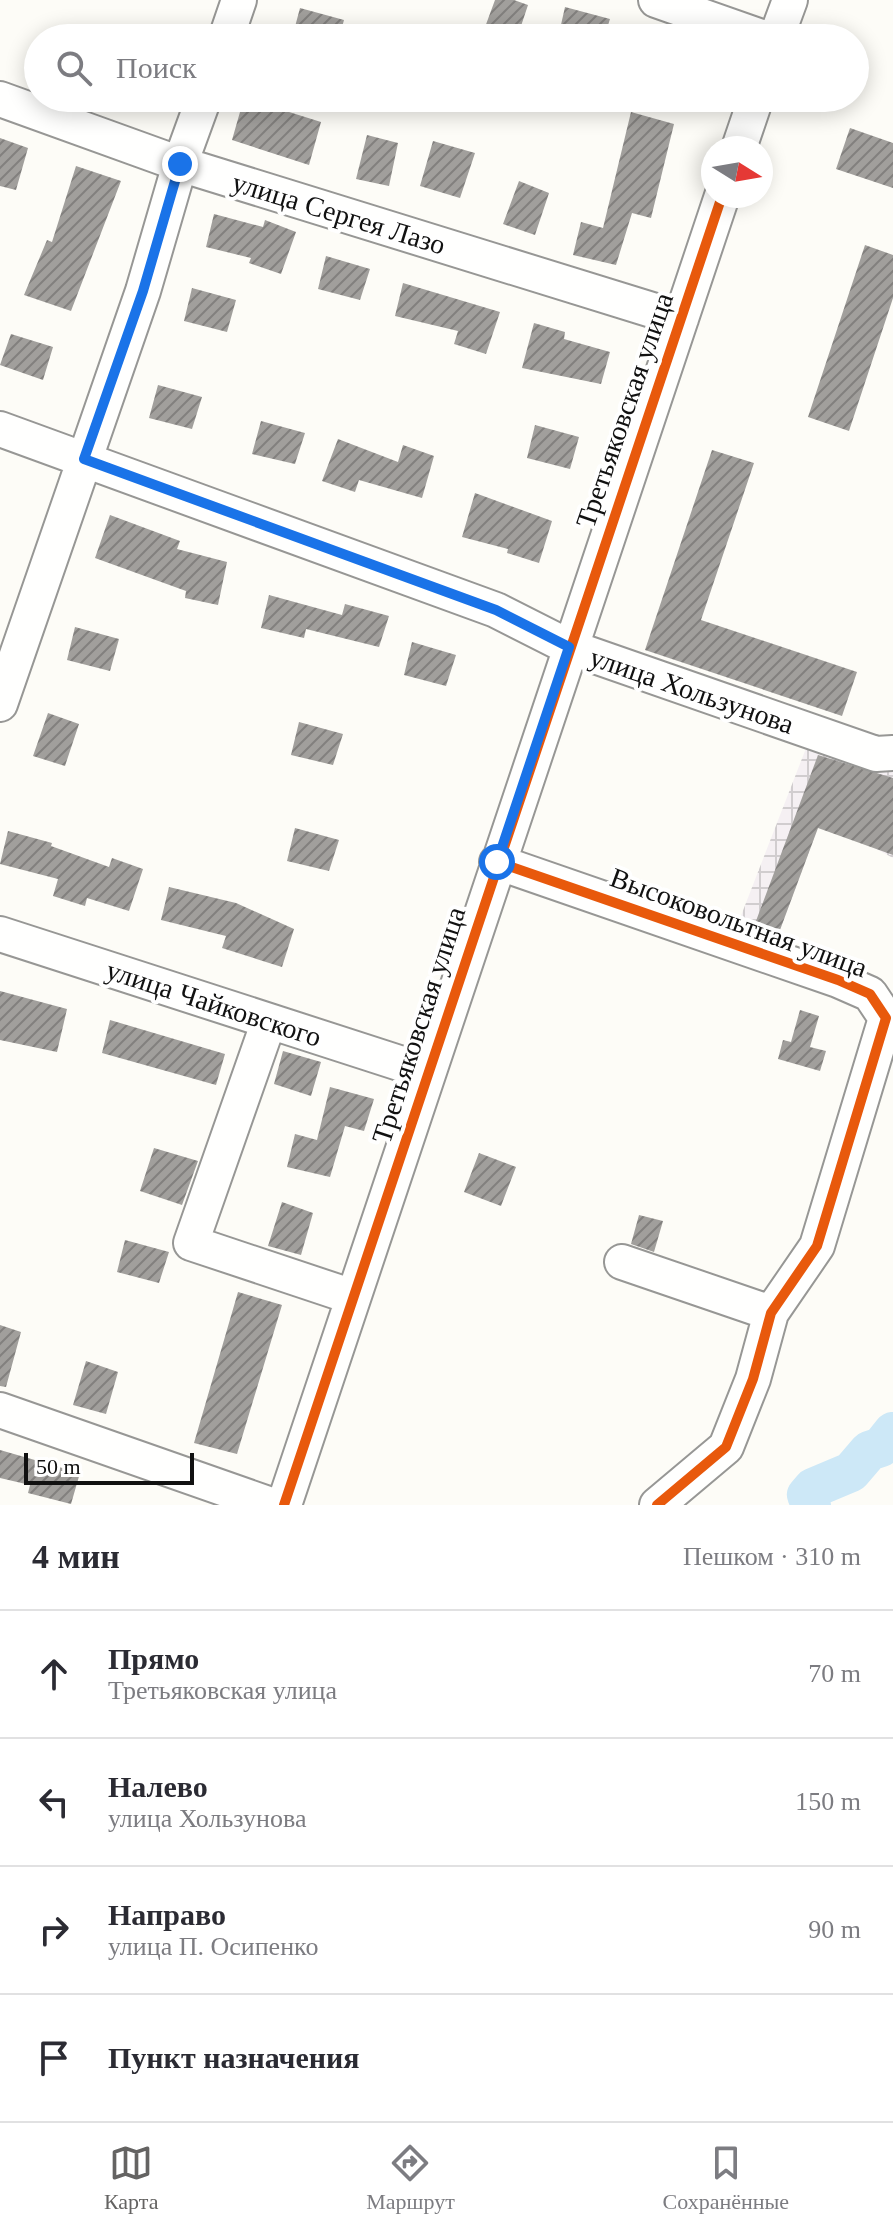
<!DOCTYPE html>
<html lang="ru">
<head>
<meta charset="utf-8">
<style>
  body { margin:0; font-family:Georgia,serif; background:#f7f7f7; color:#2b2b33 }
  .compass { position:absolute; left:701px; top:136px; width:72px; height:72px; border-radius:50%; background:#fff; box-shadow:0 4px 20px #0003; rotate:101deg }
  .scale { position:absolute; left:24px; bottom:20px; width:170px; box-sizing:border-box; padding-left:8px; border:4px solid #111; border-top:0; font-size:22px; line-height:28px; white-space:nowrap; color:#111; -webkit-text-stroke:6px #fff; paint-order:stroke }
  .stop { position:absolute; width:24px; height:24px; margin:-18px; border:6px solid #1a73e8; border-radius:50%; background:#fff }
  .stop.end { background:#1a73e8; border-color:#fff; box-shadow:0 2px 8px #0008 }
  .list { margin:0; padding:0; list-style:none }
  h2 { display:flex; justify-content:space-between; align-items:center; height:104px; margin:0; padding:0 32px; font-size:34px }
  h2 small { font-size:26px; font-weight:400; color:#7c7c81 }
  .list li { display:grid; grid-template-columns:52px 1fr auto; gap:24px; align-items:center; box-sizing:border-box; height:128px; padding:0 32px; border-top:2px solid #e1e1e2 }
  .list b { display:block; font-size:30px; white-space:nowrap }
  .list p { margin:0; font-size:26px; white-space:nowrap; color:#7c7c81 }
  .list em { font-size:26px; font-style:normal; color:#7c7c81 }
  .icon { flex:none; width:44px; height:44px; fill:none; stroke:currentColor; stroke-width:2; stroke-linecap:round; stroke-linejoin:round }
  .map { position:relative; flex:none; width:893px; height:1505px; overflow:hidden }
  .search { position:absolute; background:#fff; box-shadow:0 4px 20px #0003; left:24px; right:24px; top:24px; height:88px; display:flex; align-items:center; gap:20px; box-sizing:border-box; padding:0 28px; border-radius:44px; color:#7c7c81; font-size:30px }
  .sheet { height:616px; background:#fff }
  nav { display:flex; justify-content:space-around; align-items:center; box-sizing:border-box; height:112px; border-top:2px solid #e1e1e2; background:#fff; font-size:22px; color:#7c7c81 }
  nav a { display:grid; justify-items:center; gap:4px }
  nav .on { color:#646362 }
  .map>svg:first-child { display:block }
</style>
</head>
<body>
<div class="map">
<svg width="893" height="1505" viewBox="0 0 893 1505">
  <defs>
    <pattern id="industrial-grid" width="8" height="8" patternUnits="userSpaceOnUse" patternTransform="scale(2)"><rect width="8" height="8" fill="#f5f0f3"/><path d="M0 4h8M4 0v8" fill="none" stroke="#d1cdcf"/></pattern>
    <pattern id="building-hatch" width="6" height="6" patternUnits="userSpaceOnUse" patternTransform="scale(2)"><rect width="6" height="6" fill="#a19f9c"/><path d="M-1 1l2-2M0 6l6-6M5 7l2-2" fill="none" stroke="#82807e"/></pattern>
  </defs>
  <rect width="100%" height="100%" fill="#fdfcf7"/>
  <!-- industrial -->
  <path fill="url(#industrial-grid)" d="M810,738L893,760V858L821,819L774,946L730,944Z"/>
  <g fill="none" stroke-linecap="round" stroke-linejoin="round">
    <!-- river -->
    <path stroke="#cde8f7" stroke-width="40" d="M811,1505L807,1495L813,1488L851,1472L869,1451L881,1447L893,1432"/>
  </g>
  <!-- building -->
  <path fill="url(#building-hatch)" d="M495,0H514L528,5L517,38H481Z
    M565,7L610,19L604,38H558Z
    M300,8L344,20L339,38H292Z
    M244,98L321,122L309,165L232,140Z
    M631,112L674,124L651,218L632,213L616,265L573,255L581,222L603,228Z
    M850,128L893,143V188L836,169Z
    M367,135L398,143L389,186L356,179Z
    M0,138L28,148L16,190L0,186Z
    M433,141L475,153L460,198L420,186Z
    M76,166L121,181L71,311L24,295L47,240L52,242Z
    M519,181L549,193L535,235L503,224Z
    M214,214L263,227L265,220L296,232L281,274L249,263L251,258L206,247Z
    M865,245L893,255V298L849,431L808,417Z
    M326,256L370,269L360,300L318,289Z
    M403,283L500,312L486,354L454,344L458,331L395,316Z
    M192,288L236,300L227,332L184,321Z
    M534,323L565,332L564,339L610,352L601,384L522,368Z
    M11,334L53,347L43,380L0,365Z
    M158,385L202,397L192,429L149,418Z
    M261,421L305,433L295,464L252,454Z
    M535,425L579,437L570,469L527,458Z
    M338,439L398,462L403,445L434,456L422,498L359,480L355,492L322,481Z
    M712,450L754,463L701,620L857,672L842,716L645,650Z
    M475,493L552,521L539,563L507,553L508,549L462,537Z
    M110,515L180,541L177,549L227,562L218,605L185,598L186,591L95,558Z
    M269,595L342,615L345,604L389,616L379,647L306,629L304,638L261,628Z
    M75,627L119,639L110,671L67,660Z
    M412,642L456,655L446,686L404,675Z
    M48,713L79,724L65,766L33,756Z
    M299,722L343,734L333,765L291,755Z
    M818,755L893,778V855L818,828L777,938L753,929Z
    M295,828L339,840L329,871L287,861Z
    M8,831L52,843L51,846L109,867L112,858L143,869L129,911L87,898L85,906L53,896L58,879L0,864Z
    M169,887L236,903L294,929L282,967L222,948L226,936L161,920Z
    M0,991L67,1009L57,1052L0,1040Z
    M800,1010L819,1016L810,1047L826,1051L820,1071L778,1059L783,1040L791,1042Z
    M110,1020L225,1054L216,1085L102,1053Z
    M283,1051L321,1062L311,1096L274,1084Z
    M330,1087L374,1099L364,1131L345,1126L330,1177L287,1167L295,1134L317,1140Z
    M154,1148L198,1161L182,1205L140,1191Z
    M479,1153L516,1167L501,1206L464,1192Z
    M282,1202L313,1213L301,1255L268,1246Z
    M639,1215L663,1221L654,1252L631,1244Z
    M125,1240L169,1252L159,1283L117,1272Z
    M238,1292L282,1305L237,1454L194,1443Z
    M0,1325L21,1332L6,1387L0,1386Z
    M86,1361L118,1372L106,1414L73,1405Z
    M0,1450L80,1473L71,1504L28,1493L30,1485L0,1478Z"/>
  <g fill="none" stroke-linecap="round" stroke-linejoin="round">
    <defs>
      <path id="minor" d="M656,0L764,38
        M226,38L239,0
        M776,38L790,0
        M0,99L180,164L681,319
        M739,148L756,98
        M0,429L496,610L569,647L876,754L893,753
        M0,704L143,291L180,164L204,98
        M497,862L838,980L870,994L886,1018L817,1246L771,1313L753,1379L726,1447L657,1505
        M0,934L427,1072
        M269,1021L191,1243L353,1297
        M622,1262L771,1313
        M0,1410L271,1505
        M284,1505L722,196"/>
    </defs>
    <!-- minor casing -->
    <use href="#minor" stroke="#979795" stroke-width="38"/>
    <!-- minor -->
    <use href="#minor" stroke="#fffffe" stroke-width="34"/>
    <defs>
      <path id="cycleway" d="M497,862L838,980L870,994L886,1018L817,1246L771,1313L753,1379L726,1447L657,1505
        M284,1505L722,196"/>
    </defs>
    <!-- cycleway casing -->
    <use href="#cycleway" stroke="#fff" stroke-width="15"/>
    <!-- cycleway -->
    <use href="#cycleway" stroke="#e8590c" stroke-width="10"/>
  </g>
  <g fill="none" stroke-linecap="round" stroke-linejoin="round">
    <!-- route -->
    <path stroke="#1a73e8" stroke-width="10" d="M180,164L143,291L84,459L496,610L569,647L497,862"/>
  </g>
  <g text-anchor="middle" stroke-width="8" stroke-linejoin="round" paint-order="stroke">
    <!-- street labels -->
    <g font-size="28" fill="#111" stroke="#fff">
      <text transform="translate(339 213) rotate(17)" y="10">улица Сергея Лазо</text>
      <text transform="translate(624 410) rotate(-71)" y="10">Третьяковская улица</text>
      <text transform="translate(692 690) rotate(19)" y="10">улица Хользунова</text>
      <text transform="translate(739 922) rotate(20)" y="10">Высоковольтная улица</text>
      <text transform="translate(214 1003) rotate(18)" y="10">улица Чайковского</text>
      <text transform="translate(418 1025) rotate(-72)" y="10">Третьяковская улица</text>
    </g>
  </g>
</svg>
<svg class="compass" viewBox="-18 -18 36 36"><path d="M0-13l5 13h-10z" fill="#e53935"/><path d="M0 13l5-13h-10z" fill="#7c7c81"/></svg>
<div class="scale">50 m</div>
<div class="stop" style="left:497px;top:862px"></div>
<div class="stop end" style="left:180px;top:164px"></div>
<div class="search"><svg class="icon" aria-label="search" viewBox="0 0 24 24"><circle cx="10" cy="10" r="6"/><path d="M15 15l6 6"/></svg>Поиск</div>
</div>
<section class="sheet">
<h2>4 мин<small>Пешком · 310 m</small></h2>
<ul class="list">
<li><svg class="icon" aria-label="ahead" viewBox="0 0 24 24"><path d="M12 20V5M6 11l6-6 6 6"/></svg><div><b>Прямо</b><p>Третьяковская улица</p></div><em>70 m</em></li>
<li><svg class="icon" aria-label="left" viewBox="0 0 24 24"><path d="M17 20v-9H6M10 6l-5 5 5 5"/></svg><div><b>Налево</b><p>улица Хользунова</p></div><em>150 m</em></li>
<li><svg class="icon" aria-label="right" viewBox="0 0 24 24"><path d="M7 20v-9h11M14 6l5 5-5 5"/></svg><div><b>Направо</b><p>улица П. Осипенко</p></div><em>90 m</em></li>
<li><svg class="icon" aria-label="arrive" viewBox="0 0 24 24"><path d="M6 21V4h12l-3 4 3 4H6"/></svg><div><b>Пункт назначения</b></div></li>
</ul>
</section>
<nav>
<a class="on"><svg class="icon" aria-label="map" viewBox="0 0 24 24"><path d="M3 6l6-2 6 2 6-2v14l-6 2-6-2-6 2zM9 4v14M15 6v14"/></svg>Карта</a>
<a><svg class="icon" aria-label="directions" viewBox="0 0 24 24"><path d="M12 3l9 9-9 9-9-9zM9 14v-3h6M13 9l2 2-2 2"/></svg>Маршрут</a>
<a><svg class="icon" aria-label="saved" viewBox="0 0 24 24"><path d="M7 4h10v16l-5-4-5 4z"/></svg>Сохранённые</a>
</nav>
</body>
</html>
